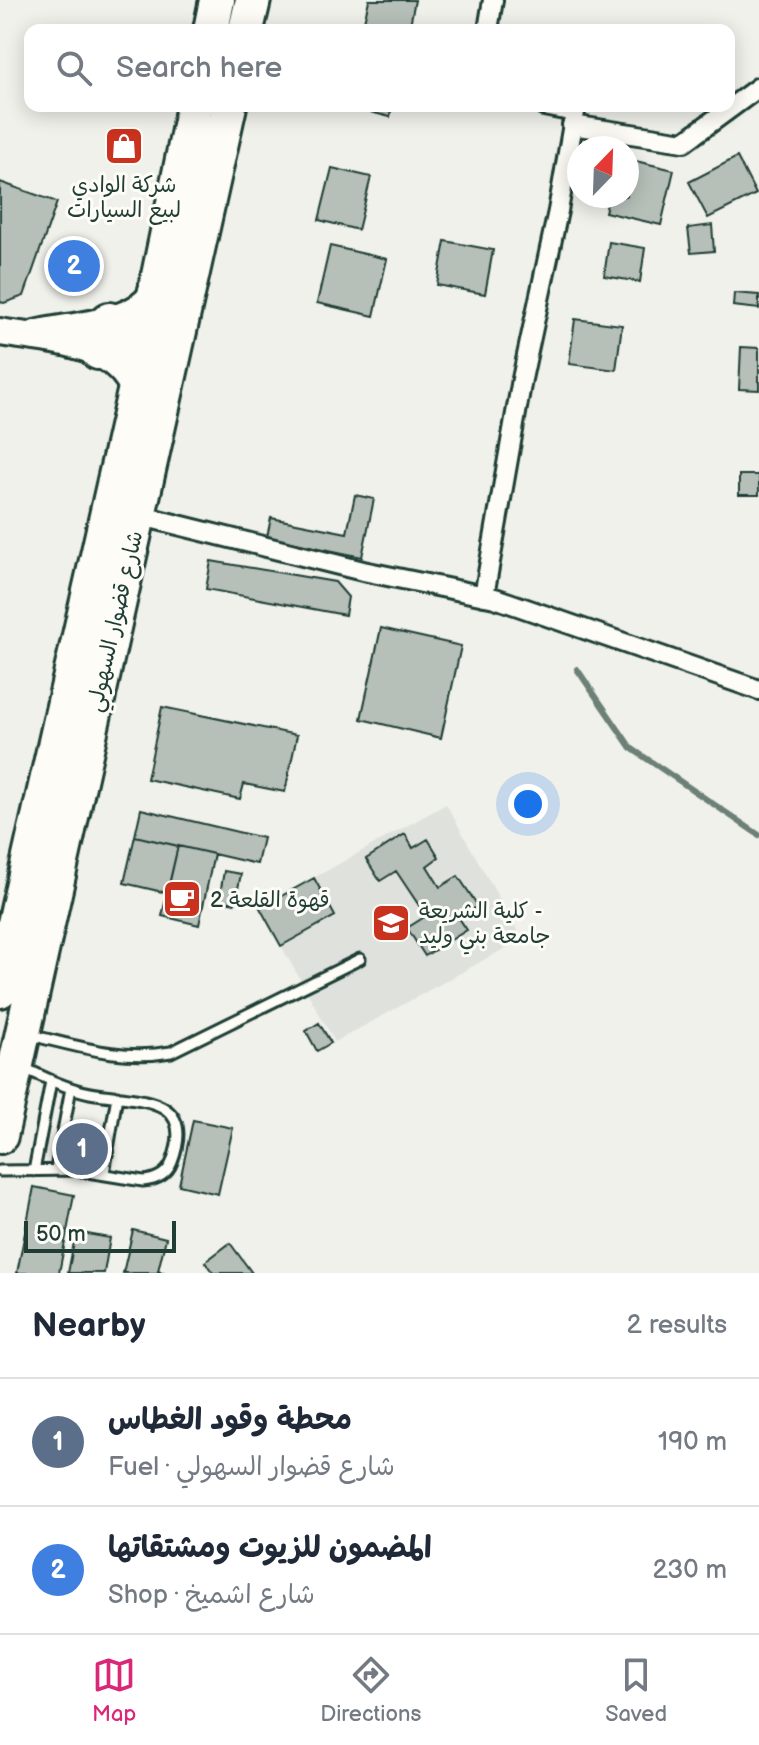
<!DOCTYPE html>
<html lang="en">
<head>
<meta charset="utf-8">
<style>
  body { margin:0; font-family:"Balsamiq Sans","Playpen Sans Arabic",sans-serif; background:#f6f6f7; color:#1f2937 }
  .compass { position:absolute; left:567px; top:136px; width:72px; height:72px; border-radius:50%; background:#fff; box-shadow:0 4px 20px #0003; rotate:23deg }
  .scale { position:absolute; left:24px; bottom:20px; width:152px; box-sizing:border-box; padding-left:8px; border:4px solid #1f3d34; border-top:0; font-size:22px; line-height:28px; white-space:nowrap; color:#1f3d34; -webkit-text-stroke:6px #fdfcf7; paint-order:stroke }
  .you { position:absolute; left:528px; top:804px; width:28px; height:28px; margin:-20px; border:6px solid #fff; border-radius:50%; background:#1a73e8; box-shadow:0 0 0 12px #1a73e833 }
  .badge { display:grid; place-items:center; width:52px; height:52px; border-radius:50%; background:#db2777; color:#fff; font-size:26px; font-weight:700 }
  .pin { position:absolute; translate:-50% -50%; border:4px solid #fff; box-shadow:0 2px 8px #0006 }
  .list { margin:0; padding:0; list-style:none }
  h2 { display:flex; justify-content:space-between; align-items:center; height:104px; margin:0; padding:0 32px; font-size:34px }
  h2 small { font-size:26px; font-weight:400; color:#747a83 }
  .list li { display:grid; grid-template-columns:52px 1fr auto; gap:24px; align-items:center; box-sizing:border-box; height:128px; padding:0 32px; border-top:2px solid #e0e1e3 }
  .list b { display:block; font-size:30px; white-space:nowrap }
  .list p { margin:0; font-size:26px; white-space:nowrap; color:#747a83 }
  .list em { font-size:26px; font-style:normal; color:#747a83 }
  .icon { flex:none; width:44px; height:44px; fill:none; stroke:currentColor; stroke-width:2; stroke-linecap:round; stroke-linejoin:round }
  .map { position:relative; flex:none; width:759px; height:1273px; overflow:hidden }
  .search { position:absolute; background:#fff; box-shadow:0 4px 20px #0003; left:24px; right:24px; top:24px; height:88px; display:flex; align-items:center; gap:20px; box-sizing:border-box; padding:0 28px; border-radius:16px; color:#747a83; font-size:30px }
  .sheet { height:360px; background:#fff }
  nav { display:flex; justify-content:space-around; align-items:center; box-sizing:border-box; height:112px; border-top:2px solid #e0e1e3; background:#fff; font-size:22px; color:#747a83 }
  nav a { display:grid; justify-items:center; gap:4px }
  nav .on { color:#db2777 }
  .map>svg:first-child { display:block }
</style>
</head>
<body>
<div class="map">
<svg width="759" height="1273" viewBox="0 0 759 1273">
  <rect width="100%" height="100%" fill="#f0f1eb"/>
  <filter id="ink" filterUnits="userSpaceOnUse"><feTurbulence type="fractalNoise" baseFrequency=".0125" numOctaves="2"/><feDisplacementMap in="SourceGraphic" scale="16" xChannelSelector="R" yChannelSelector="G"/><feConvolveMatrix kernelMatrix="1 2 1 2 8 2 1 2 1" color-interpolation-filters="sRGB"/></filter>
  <g filter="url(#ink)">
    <!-- built -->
    <path fill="#dfe2dc" d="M446,804L522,939L335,1042L260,908Z"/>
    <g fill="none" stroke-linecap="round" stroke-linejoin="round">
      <!-- stream -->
      <path stroke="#6c8077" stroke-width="6" d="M577,669L631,748L759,835"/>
    </g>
    <!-- building -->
    <path fill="#b6bfb8" stroke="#1f3d34" stroke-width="2" d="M369,0H415L409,30H362Z
      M346,106H392L390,117Z
      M737,157L756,194L708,218L689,182Z
      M627,159L674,170L661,225L605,212L609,196H627Z
      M332,168L371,177L358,230L319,220Z
      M0,182L57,202L24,296L4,303L0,302Z
      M712,225L714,251L691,253L688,228Z
      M445,241L493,250L485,294L437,285Z
      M609,242L645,248L640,282L604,276Z
      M330,246L387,259L374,316L317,303Z
      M734,293L759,295V309L733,306Z
      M575,319L622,325L616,370L569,364Z
      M741,347L759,348V390L739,389Z
      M739,475H759V495H739Z
      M355,495L374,499L362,557L267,537L271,518L347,533Z
      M211,561L335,582L348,597L345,615L206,589Z
      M381,628L461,646L441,738L361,719Z
      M162,707L297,735L285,792L244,784L240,799L147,779Z
      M141,809L263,838L257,864L135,836Z
      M405,834L413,848L428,839L439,857L427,866L440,887L458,876L478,906L459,918L467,930L425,956L407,928L426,916L396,871L380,881L366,859Z
      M135,836L178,846L167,893L124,883Z
      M178,846L214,854L199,925L162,916Z
      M224,871L241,874L235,903L219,900Z
      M314,878L335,916L281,946L260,908Z
      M319,1023L331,1043L317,1051L306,1031Z
      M193,1120L233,1128L218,1194L179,1185Z
      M34,1187L74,1195L59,1273H17Z
      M133,1230L166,1238L158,1271L166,1273H123Z
      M76,1232L110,1238L104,1273H68Z
      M230,1243L252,1273H213L205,1262Z"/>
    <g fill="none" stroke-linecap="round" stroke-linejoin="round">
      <defs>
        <path id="lane" d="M30,1035C78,1046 121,1061 171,1052L360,959
          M56,1169L71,1088
          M0,1171L75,1170L143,1181C155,1180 167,1175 172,1162C198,1093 134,1101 90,1093C65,1088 43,1077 20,1066
          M34,1171L51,1081
          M104,1173L117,1096"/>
        <path id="street" d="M488,30L493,0
          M572,125L684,142L759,87
          M138,515L363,571L495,598L759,690
          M484,596L522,379L558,211L575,112L544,106"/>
        <path id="secondary" d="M0,332C48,340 115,340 135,392
          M35,334C69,325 144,325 156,286"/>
        <path id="highway" d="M211,30L217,0
          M246,30L253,0
          M109,320L134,334L155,354
          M98,352L134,347L162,334
          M0,990L135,392L194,106
          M0,1136L229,106"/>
      </defs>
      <!-- lane casing -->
      <use href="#lane" stroke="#1f3d34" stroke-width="15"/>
      <!-- street casing -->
      <use href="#street" stroke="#1f3d34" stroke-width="24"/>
      <!-- secondary casing -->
      <use href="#secondary" stroke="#1f3d34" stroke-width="32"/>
      <!-- highway casing -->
      <use href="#highway" stroke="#1f3d34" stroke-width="40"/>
      <!-- lane -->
      <use href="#lane" stroke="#fdfcf7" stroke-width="9"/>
      <!-- street -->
      <use href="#street" stroke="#fdfcf7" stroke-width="18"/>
      <!-- secondary -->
      <use href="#secondary" stroke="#fdfcf7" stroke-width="26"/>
      <!-- highway -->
      <use href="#highway" stroke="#fdfcf7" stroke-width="34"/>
    </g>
  </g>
  <!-- icons -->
  <defs>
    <symbol id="shop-square" viewBox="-11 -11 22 22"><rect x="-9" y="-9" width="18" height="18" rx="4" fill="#c8321e" stroke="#fdfcf7"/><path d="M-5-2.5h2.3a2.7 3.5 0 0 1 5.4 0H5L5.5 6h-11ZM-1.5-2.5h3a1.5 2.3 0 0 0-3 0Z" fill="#fff"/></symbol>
    <symbol id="cafe-square" viewBox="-11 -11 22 22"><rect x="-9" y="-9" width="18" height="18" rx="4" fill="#c8321e" stroke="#fdfcf7"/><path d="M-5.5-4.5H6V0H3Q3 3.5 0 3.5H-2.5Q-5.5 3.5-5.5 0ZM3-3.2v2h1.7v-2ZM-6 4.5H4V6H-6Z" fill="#fff"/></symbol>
    <symbol id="university-square" viewBox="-11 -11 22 22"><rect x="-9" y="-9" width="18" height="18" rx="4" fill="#c8321e" stroke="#fdfcf7"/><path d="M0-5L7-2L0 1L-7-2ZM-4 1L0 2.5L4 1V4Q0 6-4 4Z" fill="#fff"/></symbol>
  </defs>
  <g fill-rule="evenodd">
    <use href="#shop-square" x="102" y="124" width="44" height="44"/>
    <use href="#cafe-square" x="160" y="877" width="44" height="44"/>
    <use href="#university-square" x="369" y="901" width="44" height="44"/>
  </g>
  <g text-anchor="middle" stroke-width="6" stroke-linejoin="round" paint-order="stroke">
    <!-- poi labels -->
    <g font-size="22" fill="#1f3d34" stroke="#fdfcf7" text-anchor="start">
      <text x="124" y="192" text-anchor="middle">شركة الوادي<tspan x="124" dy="25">لبيع السيارات</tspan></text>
      <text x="210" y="907">قهوة القلعة 2</text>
      <text x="419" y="918">كلية الشريعة -<tspan x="419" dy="25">جامعة بني وليد</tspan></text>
    </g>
    <!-- street labels -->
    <g font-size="22" fill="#1f3d34" stroke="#fdfcf7">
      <text transform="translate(114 621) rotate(-77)" y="8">شارع قضوار السهولي</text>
    </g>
  </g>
</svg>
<svg class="compass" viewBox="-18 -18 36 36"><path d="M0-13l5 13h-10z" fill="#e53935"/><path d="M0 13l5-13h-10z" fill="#747a83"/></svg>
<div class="scale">50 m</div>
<div class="you"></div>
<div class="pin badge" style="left:82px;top:1149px;background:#5c6f8a">1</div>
<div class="pin badge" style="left:74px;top:266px;background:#3f7fe0">2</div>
<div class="search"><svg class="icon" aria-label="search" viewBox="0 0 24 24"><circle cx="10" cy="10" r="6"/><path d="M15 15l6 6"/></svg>Search here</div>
</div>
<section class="sheet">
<h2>Nearby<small>2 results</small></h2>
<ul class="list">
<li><span class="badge" style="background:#5c6f8a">1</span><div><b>محطة وقود الغطاس</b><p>Fuel · شارع قضوار السهولي</p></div><em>190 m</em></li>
<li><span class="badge" style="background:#3f7fe0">2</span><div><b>المضمون للزيوت ومشتقاتها</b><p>Shop · شارع اشميخ</p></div><em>230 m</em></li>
</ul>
</section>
<nav>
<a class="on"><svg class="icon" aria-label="map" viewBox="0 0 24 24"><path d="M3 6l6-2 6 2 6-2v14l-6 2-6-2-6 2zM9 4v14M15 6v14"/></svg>Map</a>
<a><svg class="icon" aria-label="directions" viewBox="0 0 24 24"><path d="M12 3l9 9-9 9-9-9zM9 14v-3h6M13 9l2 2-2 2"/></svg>Directions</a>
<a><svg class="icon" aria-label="saved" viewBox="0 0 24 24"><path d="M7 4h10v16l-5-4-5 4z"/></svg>Saved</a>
</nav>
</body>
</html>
